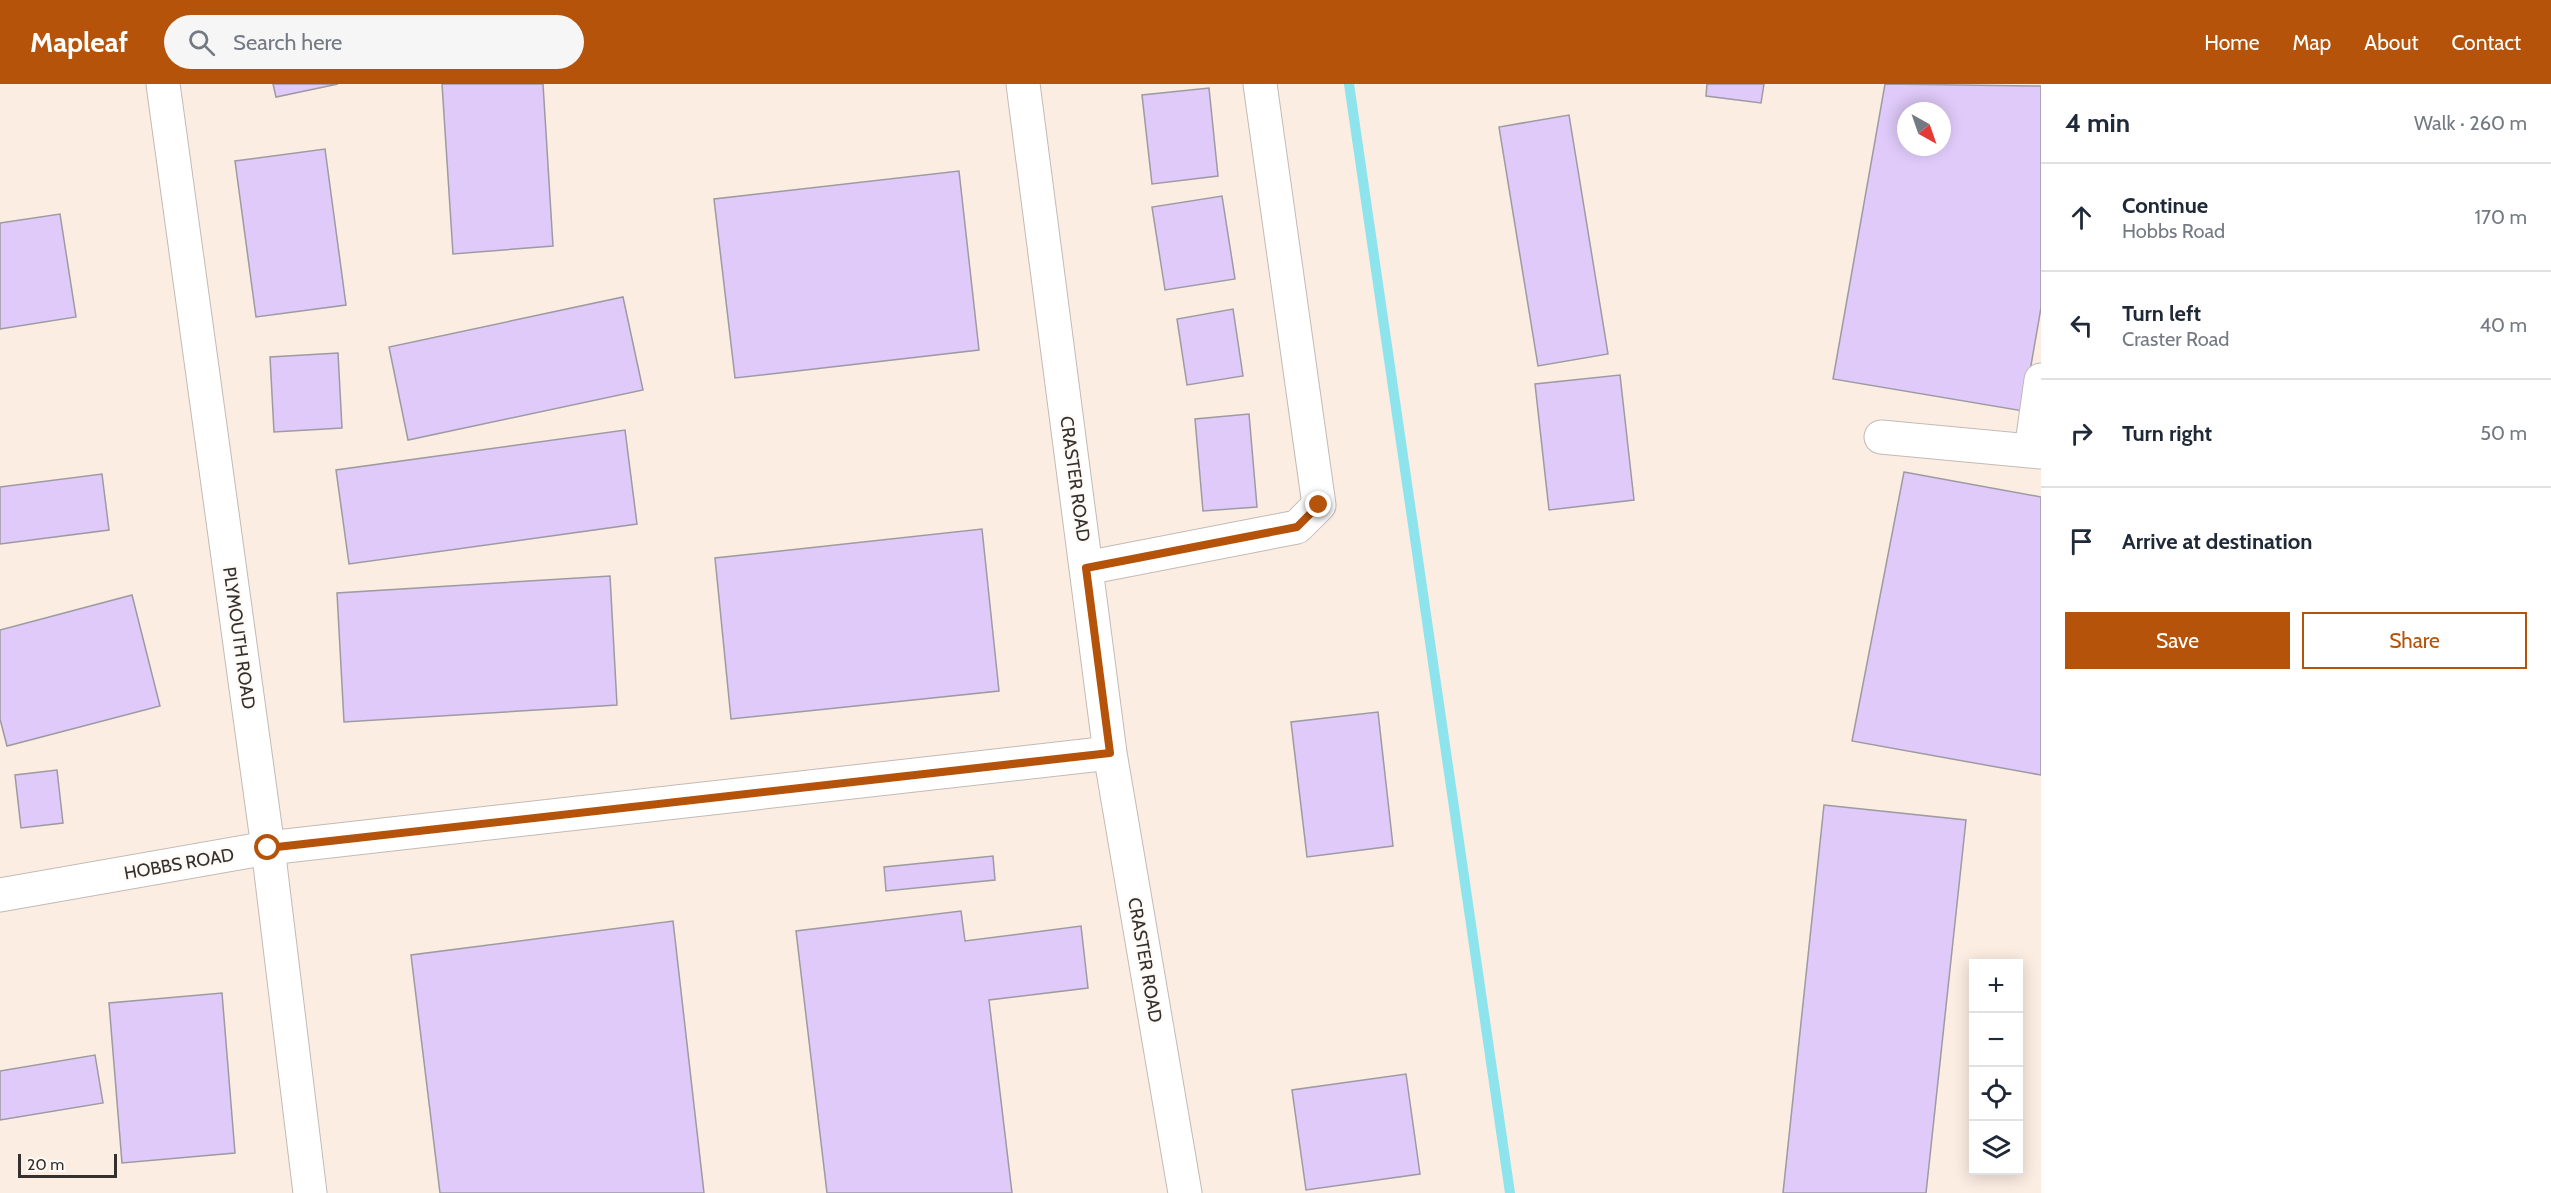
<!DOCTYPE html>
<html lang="en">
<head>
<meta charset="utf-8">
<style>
  body { margin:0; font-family:Cabin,sans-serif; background:#f6f6f7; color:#1f2937 }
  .controls { position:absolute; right:18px; bottom:18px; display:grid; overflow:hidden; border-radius:0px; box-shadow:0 3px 15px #0003 }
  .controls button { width:54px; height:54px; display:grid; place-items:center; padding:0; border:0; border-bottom:2px solid #e0e1e3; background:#fff; color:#1f2937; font:30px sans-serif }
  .compass { position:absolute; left:1897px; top:18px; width:54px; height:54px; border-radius:50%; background:#fff; box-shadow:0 3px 15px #0003; rotate:140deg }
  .scale { position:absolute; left:18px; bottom:15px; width:99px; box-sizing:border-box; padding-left:6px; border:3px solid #34302e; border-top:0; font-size:16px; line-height:21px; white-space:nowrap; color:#34302e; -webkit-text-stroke:4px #fffaf6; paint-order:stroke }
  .stop { position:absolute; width:18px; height:18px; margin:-14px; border:4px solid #b45309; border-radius:50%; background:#fff }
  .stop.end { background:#b45309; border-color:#fff; box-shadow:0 2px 6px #0008 }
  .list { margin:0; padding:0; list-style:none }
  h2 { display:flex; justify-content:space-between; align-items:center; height:78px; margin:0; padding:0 24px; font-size:26px }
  h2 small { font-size:20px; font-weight:400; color:#747a83 }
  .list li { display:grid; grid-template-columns:39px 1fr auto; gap:18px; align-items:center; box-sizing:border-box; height:108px; padding:0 24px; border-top:2px solid #e0e1e3 }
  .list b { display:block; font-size:22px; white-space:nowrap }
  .list p { margin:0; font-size:20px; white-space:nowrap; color:#747a83 }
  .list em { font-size:20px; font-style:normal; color:#747a83 }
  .actions { display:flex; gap:12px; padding:18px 24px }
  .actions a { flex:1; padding:14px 0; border:2px solid #b45309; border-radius:0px; text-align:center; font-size:21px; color:#b45309 }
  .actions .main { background:#b45309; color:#fff }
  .icon { flex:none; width:33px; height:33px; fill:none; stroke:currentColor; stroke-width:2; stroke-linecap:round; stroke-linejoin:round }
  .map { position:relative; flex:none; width:2041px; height:1109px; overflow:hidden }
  header { display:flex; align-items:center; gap:36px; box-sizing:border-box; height:84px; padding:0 30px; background:#b45309; color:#fff }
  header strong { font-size:28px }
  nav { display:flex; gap:33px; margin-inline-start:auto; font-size:21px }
  .search { width:420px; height:54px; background:#f6f6f7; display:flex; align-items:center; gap:15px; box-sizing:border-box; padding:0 21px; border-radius:33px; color:#747a83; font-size:22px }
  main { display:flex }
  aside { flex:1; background:#fff }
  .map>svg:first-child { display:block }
</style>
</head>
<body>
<header>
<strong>Mapleaf</strong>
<div class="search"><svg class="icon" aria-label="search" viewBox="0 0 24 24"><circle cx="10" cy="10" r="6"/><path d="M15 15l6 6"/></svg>Search here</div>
<nav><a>Home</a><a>Map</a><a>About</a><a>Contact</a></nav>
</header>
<main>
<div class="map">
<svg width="2041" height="1109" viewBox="0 0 2041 1109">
  <rect width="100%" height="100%" fill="#fffaf6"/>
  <!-- built -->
  <path fill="#fcede2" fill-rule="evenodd" d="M0,0H2041V1109H0ZM1906,27H1942V63H1906ZM1974,880H2018V1086H1974Z"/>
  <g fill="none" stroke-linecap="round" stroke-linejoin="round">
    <!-- stream -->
    <path stroke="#8de4ec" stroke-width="10" d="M1349,0L1510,1109"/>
  </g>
  <!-- building -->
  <path fill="#dfcaf9" stroke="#9e9aa2" stroke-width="1.5" fill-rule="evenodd" d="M273,0H338L276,13Z
    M442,0H543L553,162L453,170Z
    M1707,0H1764L1761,19L1706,12Z
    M1885,0L2041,2V224L2023,327L1833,295ZM1906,27H1942V63H1906Z
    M1209,4L1218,92L1152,100L1142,11Z
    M1569,31L1608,270L1538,282L1499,43Z
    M325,65L346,221L256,233L235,77Z
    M959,87L979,266L735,294L714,115Z
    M1222,112L1235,195L1165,206L1152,123Z
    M60,130L76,233L0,245V139Z
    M623,213L643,306L408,356L389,263Z
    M1233,225L1243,292L1187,301L1177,235Z
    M338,269L342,344L274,348L270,273Z
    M1620,291L1634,416L1549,426L1535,300Z
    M1249,330L1257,423L1203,427L1195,335Z
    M625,346L637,440L349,480L336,386Z
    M1904,388L2041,413V691L1852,657Z
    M102,390L109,446L0,460V403Z
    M982,445L999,607L731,635L715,474Z
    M610,492L617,621L344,638L337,509Z
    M132,511L160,622L7,662L0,635V546Z
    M1378,628L1393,762L1307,773L1291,638Z
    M57,686L63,739L21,744L15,691Z
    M1824,721L1966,736L1926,1109H1783Z
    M993,772L995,796L886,807L884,783Z
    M961,827L965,857L1081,842L1088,904L989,916L1012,1109H827L796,847Z
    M673,837L704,1109H440L411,871Z
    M222,909L235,1069L122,1079L109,919Z
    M95,971L103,1019L0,1036V987Z
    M1406,990L1420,1090L1306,1106L1292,1006Z"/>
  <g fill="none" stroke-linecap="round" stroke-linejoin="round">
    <defs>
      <path id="minor" d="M163,0L268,764L310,1109
        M1023,0L1110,669L1185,1109
        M1881,353L2041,368
        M2031,367L2041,296
        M1086,484L1297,443L1319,421L1260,0
        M0,811L268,764L1110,669"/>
    </defs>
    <!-- minor casing -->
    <use href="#minor" stroke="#c3bab5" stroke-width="35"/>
    <!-- minor -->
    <use href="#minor" stroke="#fff" stroke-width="33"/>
  </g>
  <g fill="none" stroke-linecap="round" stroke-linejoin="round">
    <!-- route -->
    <path stroke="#b45309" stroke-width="8" d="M268,764L1110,669L1086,484L1297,443L1319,421"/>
  </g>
  <g text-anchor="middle" stroke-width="4.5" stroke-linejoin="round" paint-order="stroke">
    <!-- street labels -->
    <g font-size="18" fill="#34302e" stroke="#fffaf6">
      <text transform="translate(1075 395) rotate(82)" y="6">CRASTER ROAD</text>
      <text transform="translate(239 554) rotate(82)" y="6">PLYMOUTH ROAD</text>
      <text transform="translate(179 780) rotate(-10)" y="6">HOBBS ROAD</text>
      <text transform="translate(1145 876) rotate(80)" y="6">CRASTER ROAD</text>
    </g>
  </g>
</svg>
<div class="controls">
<button>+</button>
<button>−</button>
<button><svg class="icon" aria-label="locate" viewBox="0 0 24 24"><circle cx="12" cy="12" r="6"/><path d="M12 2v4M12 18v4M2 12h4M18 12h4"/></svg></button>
<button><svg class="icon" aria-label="layers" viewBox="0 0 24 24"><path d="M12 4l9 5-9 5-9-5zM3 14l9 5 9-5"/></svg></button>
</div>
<svg class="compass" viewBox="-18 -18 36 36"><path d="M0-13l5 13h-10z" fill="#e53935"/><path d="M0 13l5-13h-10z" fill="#747a83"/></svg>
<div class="scale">20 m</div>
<div class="stop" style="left:268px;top:764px"></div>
<div class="stop end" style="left:1319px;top:421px"></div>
</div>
<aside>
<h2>4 min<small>Walk · 260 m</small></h2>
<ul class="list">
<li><svg class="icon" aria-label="ahead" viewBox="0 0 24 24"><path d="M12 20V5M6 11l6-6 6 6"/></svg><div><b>Continue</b><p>Hobbs Road</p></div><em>170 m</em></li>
<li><svg class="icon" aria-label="left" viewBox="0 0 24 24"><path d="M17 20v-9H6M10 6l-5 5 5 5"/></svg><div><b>Turn left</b><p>Craster Road</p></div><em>40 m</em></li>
<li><svg class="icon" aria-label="right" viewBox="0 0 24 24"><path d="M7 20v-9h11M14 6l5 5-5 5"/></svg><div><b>Turn right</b></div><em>50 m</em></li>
<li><svg class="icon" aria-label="arrive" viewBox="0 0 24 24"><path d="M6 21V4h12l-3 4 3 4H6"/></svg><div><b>Arrive at destination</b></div></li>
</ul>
<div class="actions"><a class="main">Save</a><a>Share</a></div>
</aside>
</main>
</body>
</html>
